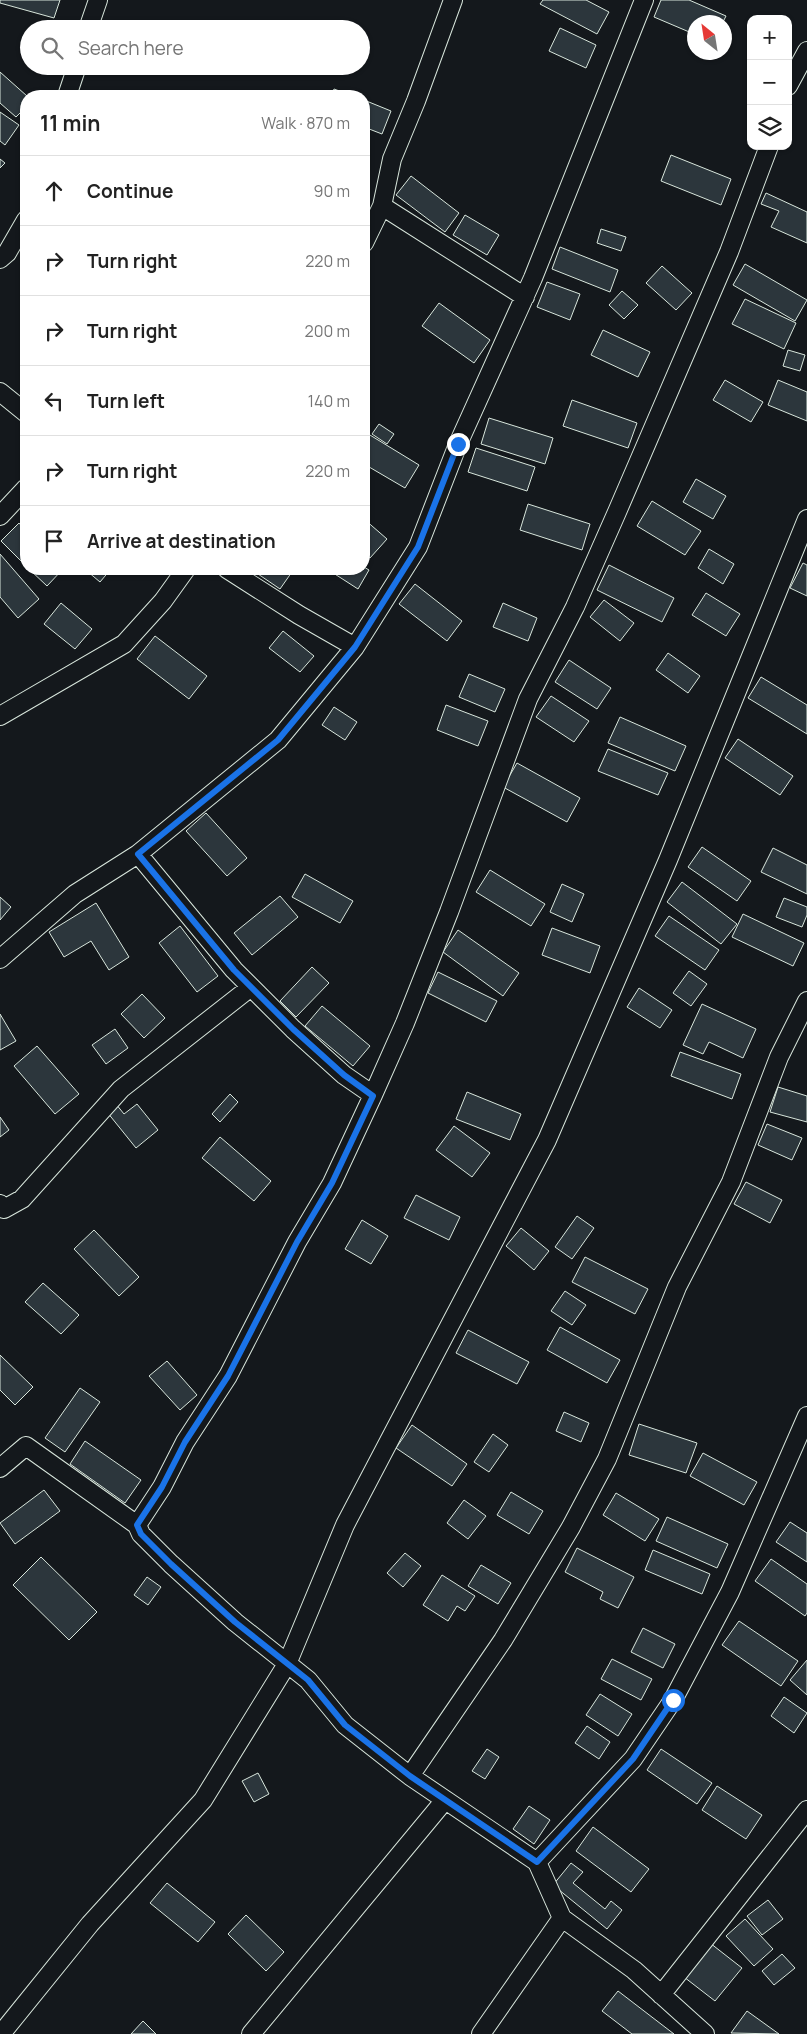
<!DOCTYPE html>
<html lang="en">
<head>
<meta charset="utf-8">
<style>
  body { margin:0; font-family:Manrope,sans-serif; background:#f6f6f6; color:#222 }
  .controls { position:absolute; right:15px; top:15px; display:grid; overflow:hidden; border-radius:10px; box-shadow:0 1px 4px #0004 }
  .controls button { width:45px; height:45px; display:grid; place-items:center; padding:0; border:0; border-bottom:1px solid #e0e0e0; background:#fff; color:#222; font:25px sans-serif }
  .compass { position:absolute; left:687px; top:15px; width:45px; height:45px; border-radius:50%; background:#fff; box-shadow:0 1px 4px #0004; rotate:330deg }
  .stop { position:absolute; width:15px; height:15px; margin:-11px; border:4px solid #1a73e8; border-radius:50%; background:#fff }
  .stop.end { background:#1a73e8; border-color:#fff; box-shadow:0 1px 5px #0008 }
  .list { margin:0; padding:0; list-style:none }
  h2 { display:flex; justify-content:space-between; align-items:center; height:65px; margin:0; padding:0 20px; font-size:21px }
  h2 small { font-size:16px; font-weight:400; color:#767676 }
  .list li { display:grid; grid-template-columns:32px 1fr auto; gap:15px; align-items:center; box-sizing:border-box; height:70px; padding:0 20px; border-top:1px solid #e0e0e0 }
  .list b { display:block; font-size:19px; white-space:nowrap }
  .list em { font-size:16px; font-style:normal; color:#767676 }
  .icon { flex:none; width:28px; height:28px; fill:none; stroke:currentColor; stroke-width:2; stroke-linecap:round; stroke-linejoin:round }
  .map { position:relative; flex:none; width:807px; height:2034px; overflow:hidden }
  .search { position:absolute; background:#fff; box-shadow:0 1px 4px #0004; left:20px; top:20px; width:350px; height:55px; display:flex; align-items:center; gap:12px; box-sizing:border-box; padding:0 18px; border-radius:28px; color:#767676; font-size:19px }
  .panel { position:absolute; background:#fff; box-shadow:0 1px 4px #0004; left:20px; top:90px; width:350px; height:485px; border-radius:20px }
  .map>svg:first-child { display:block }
</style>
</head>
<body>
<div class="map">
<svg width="807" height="2034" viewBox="0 0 807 2034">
  <rect width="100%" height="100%" fill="#14181c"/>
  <!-- building -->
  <path fill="#2c363c" stroke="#d8e6dc" d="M0,0H60L54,18L0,3Z
    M543,0H586L609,12L597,34L540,4Z
    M661,0H689L726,16L723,22H694V34L654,17Z
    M560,28L596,45L586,68L549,51Z
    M0,72L27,96L26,107L16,117L0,103Z
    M334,89L353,96H331Z
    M364,100L391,111L382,134L364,127Z
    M0,112L19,125L5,145L0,141Z
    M671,155L731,179L721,205L661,181Z
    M0,159L5,163L0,168Z
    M411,176L459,213L445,232L396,195Z
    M766,193L807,212V243L771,227L779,211L761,204Z
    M465,215L499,235L487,255L453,235Z
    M601,229L626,237L621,251L597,243Z
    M560,247L618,270L610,292L552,269Z
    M745,264L807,300L795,321L733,285Z
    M662,266L692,293L676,310L646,283Z
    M547,282L580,294L570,320L537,307Z
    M622,291L638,305L624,319L609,305Z
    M745,299L796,323L784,349L732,324Z
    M439,303L490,340L474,363L422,326Z
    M603,330L650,352L638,377L591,355Z
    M788,350L805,355L800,371L783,366Z
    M725,380L763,402L751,422L713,400Z
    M778,380L807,392V421L768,405Z
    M572,400L637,423L628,448L563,426Z
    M489,418L553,438L545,464L481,444Z
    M379,424L394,434L387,444L372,434Z
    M365,432L419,465L405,488L364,464V435Z
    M476,448L535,467L527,491L468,472Z
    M696,479L726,496L713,519L683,502Z
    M652,501L701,531L685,555L637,526Z
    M528,504L590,524L582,550L520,530Z
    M364,519L387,539L370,558L364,552Z
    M19,523L26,531V566L1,541Z
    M709,549L734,564L723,584L698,568Z
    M0,554L39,599L18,618L0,597Z
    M803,563L807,565V596L790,588Z
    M609,565L674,598L662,622L597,590Z
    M364,567L369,570L358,589L327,569H364Z
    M29,569H63L47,586Z
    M88,569H111L100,582L87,571Z
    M262,569H294L280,589L258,574Z
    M415,584L462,621L447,641L399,604Z
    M706,593L740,614L726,636L692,615Z
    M604,600L634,623L620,641L590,617Z
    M61,603L92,629L75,649L44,624Z
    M503,603L537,618L528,641L493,627Z
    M283,631L314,656L300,672L269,648Z
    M155,636L207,676L189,699L137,659Z
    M668,653L700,676L688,693L656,670Z
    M569,660L611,688L597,709L555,682Z
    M469,674L505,689L495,712L459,697Z
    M761,677L807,705V734L748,698Z
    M551,696L589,721L574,742L536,717Z
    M446,705L488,721L478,746L437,730Z
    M334,707L357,722L345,740L322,725Z
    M620,717L686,746L675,771L608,743Z
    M738,739L793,776L780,795L725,758Z
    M608,749L668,773L658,795L598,771Z
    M517,763L580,798L567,822L503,787Z
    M206,813L247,858L227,876L186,831Z
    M702,847L751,881L737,901L688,867Z
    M773,848L807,865V894L761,872Z
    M490,870L545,904L531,926L476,892Z
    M305,874L353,901L340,923L292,897Z
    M682,882L737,924L721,944L667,902Z
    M562,884L584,894L572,922L550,912Z
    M280,896L298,917L252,955L234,933Z
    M0,897L11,907L0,920Z
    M784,898L807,907V915L802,927L776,917Z
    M96,903L129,957L109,970L91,941L64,957L49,932Z
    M743,914L804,943L793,966L732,937Z
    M669,916L719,950L705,970L655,936Z
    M180,926L218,976L197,992L159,943Z
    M552,928L600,946L590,973L542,955Z
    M458,930L519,973L503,996L443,952Z
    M312,967L329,983L296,1017L280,1001Z
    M689,971L707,984L691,1006L673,993Z
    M438,972L497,1001L486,1022L428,993Z
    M639,988L672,1010L660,1028L627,1007Z
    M142,994L165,1018L144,1038L121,1014Z
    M702,1004L756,1029L743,1058L709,1042L703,1054L683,1045Z
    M322,1006L370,1046L353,1066L305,1026Z
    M0,1014L16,1041L0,1050Z
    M115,1029L128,1048L106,1064L92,1045Z
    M37,1046L79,1094L55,1114L14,1066Z
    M680,1052L741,1074L732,1099L671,1076Z
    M778,1087L807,1096V1122L770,1112Z
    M467,1092L521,1114L510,1140L456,1119Z
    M230,1094L238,1102L220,1122L212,1114Z
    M116,1104L124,1114L137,1104L158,1130L136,1148L107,1112Z
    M0,1117L9,1130L0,1137Z
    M767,1124L802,1138L792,1160L758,1145Z
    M454,1126L490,1153L472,1177L436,1150Z
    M220,1137L271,1181L254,1201L202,1158Z
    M746,1182L782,1200L770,1223L734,1204Z
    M416,1195L460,1217L449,1240L404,1218Z
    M577,1216L594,1228L572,1259L555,1247Z
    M362,1220L388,1236L371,1264L345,1249Z
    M521,1228L549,1251L534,1270L506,1246Z
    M94,1230L139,1277L119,1296L74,1249Z
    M585,1257L648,1289L635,1314L572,1282Z
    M43,1283L79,1315L61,1334L25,1302Z
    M565,1291L586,1305L572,1325L551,1311Z
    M560,1327L620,1360L607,1383L547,1350Z
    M468,1330L529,1362L517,1384L456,1353Z
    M0,1355L33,1387L15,1405L0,1390Z
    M167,1361L197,1395L180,1410L149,1376Z
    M80,1388L100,1402L65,1452L45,1438Z
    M564,1412L589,1423L581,1442L556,1431Z
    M639,1424L697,1443L686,1473L629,1455Z
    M412,1425L467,1464L452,1486L396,1448Z
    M493,1434L508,1445L489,1472L474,1462Z
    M85,1441L141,1480L125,1503L70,1464Z
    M703,1453L757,1482L744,1505L690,1476Z
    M44,1490L60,1511L15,1544L0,1523Z
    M511,1492L543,1511L529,1534L497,1515Z
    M616,1493L659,1519L645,1541L603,1515Z
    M464,1500L486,1516L468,1539L447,1523Z
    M667,1517L728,1544L717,1568L656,1541Z
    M790,1522L807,1533V1562L776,1542Z
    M577,1548L634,1577L618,1608L600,1599L603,1592L565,1572Z
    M653,1550L710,1574L702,1594L645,1570Z
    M405,1553L421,1566L403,1587L387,1573Z
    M41,1557L97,1612L69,1640L13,1585Z
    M771,1559L807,1584V1613L805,1616L755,1581Z
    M481,1565L511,1583L498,1604L468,1586Z
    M442,1575L475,1596L465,1611L457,1606L448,1621L423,1605Z
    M147,1577L161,1587L148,1605L134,1595Z
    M739,1621L798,1661L781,1686L722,1645Z
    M643,1628L675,1644L663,1668L631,1652Z
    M612,1659L652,1679L641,1700L601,1679Z
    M807,1660V1695L790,1680Z
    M600,1694L632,1714L618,1736L586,1715Z
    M784,1697L807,1713L794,1733L771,1716Z
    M587,1726L610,1742L599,1759L575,1743Z
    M487,1749L499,1757L485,1779L472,1771Z
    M661,1749L712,1783L697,1804L647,1770Z
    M258,1773L269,1794L254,1802L242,1781Z
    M717,1786L762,1815L746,1839L702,1810Z
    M529,1806L550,1820L534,1844L513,1829Z
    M593,1827L649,1869L631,1892L576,1851Z
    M571,1863L583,1872L573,1883L605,1909L611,1901L622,1910L607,1929L553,1885Z
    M167,1883L215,1922L198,1942L150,1903Z
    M768,1900L783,1919L762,1935L747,1916Z
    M246,1915L284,1952L266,1971L228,1934Z
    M745,1919L773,1949L754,1966L726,1936Z
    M710,1943L742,1968L715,2001L684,1977Z
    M782,1954L795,1968L774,1985L762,1971Z
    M618,1991L674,2034H632L602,2011Z
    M747,2011L779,2034L731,2033Z
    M143,2021L156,2034H131Z"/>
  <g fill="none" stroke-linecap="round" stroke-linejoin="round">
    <defs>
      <path id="minor" d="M88,29L98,0
        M788,86L807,51
        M67,96L77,66
        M382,206L392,159L416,101L453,0
        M364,243L382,206L525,297
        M0,259L7,253L26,220
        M0,392L26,413
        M0,516L26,488
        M227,569L299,615L355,647
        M0,716L124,644L163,601L186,569
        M0,959L75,894L138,854
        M373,1095L344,1075L293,1029L234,970L138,854L278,740L355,647L418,547L458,444L533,278L644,0
        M0,1204L4,1209L22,1199L121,1089L251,987
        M0,1468L26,1446L137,1525L141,1534L171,1564L235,1622L308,1680L345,1725L410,1776L537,1862L562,1918L634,1970L705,2034
        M137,1525L162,1487L185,1442L228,1376L297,1242L332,1183L373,1095L405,1023L449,912L528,699L575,607L617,512L729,252L769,146
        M410,1776L503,1640L571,1527L607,1459L677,1287L731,1182L779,1057L807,1001
        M537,1862L633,1759L673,1700L730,1592L807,1416
        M661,1995L807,1810
        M1,2034L90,1924L203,1800L287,1664L345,1525L547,1140L668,860L807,519
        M251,2034L445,1800
        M481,2034L562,1918"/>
    </defs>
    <!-- minor casing -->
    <use href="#minor" stroke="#d8e6dc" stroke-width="20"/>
    <!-- minor -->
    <use href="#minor" stroke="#14181c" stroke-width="18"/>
  </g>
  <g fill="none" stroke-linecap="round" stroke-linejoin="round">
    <!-- route -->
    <path stroke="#1a73e8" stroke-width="6" d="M458,444L418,547L355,647L278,740L138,854L234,970L293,1029L344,1075L373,1096L332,1183L297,1242L228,1376L185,1442L162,1487L137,1525L141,1534L171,1564L235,1622L308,1680L345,1725L410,1776L537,1862L633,1759L673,1700"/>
  </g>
</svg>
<div class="controls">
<button>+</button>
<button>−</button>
<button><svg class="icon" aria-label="layers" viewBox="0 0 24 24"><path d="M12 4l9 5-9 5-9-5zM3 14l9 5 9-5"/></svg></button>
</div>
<svg class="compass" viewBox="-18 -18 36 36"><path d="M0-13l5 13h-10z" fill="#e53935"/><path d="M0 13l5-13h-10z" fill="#767676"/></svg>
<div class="stop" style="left:673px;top:1700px"></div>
<div class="stop end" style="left:458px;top:444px"></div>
<div class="search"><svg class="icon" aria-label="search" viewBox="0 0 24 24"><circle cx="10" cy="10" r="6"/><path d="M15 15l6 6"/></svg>Search here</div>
<section class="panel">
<h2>11 min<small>Walk · 870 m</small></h2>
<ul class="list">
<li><svg class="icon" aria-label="ahead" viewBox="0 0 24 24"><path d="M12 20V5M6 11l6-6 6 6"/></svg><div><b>Continue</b></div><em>90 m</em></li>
<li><svg class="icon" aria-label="right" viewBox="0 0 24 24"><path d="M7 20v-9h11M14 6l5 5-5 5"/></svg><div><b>Turn right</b></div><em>220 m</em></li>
<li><svg class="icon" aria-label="right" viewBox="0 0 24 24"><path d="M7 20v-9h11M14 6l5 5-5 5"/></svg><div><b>Turn right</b></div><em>200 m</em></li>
<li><svg class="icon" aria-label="left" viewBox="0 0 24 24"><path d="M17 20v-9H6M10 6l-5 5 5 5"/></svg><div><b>Turn left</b></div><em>140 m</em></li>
<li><svg class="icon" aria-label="right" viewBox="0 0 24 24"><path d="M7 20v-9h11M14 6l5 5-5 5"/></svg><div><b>Turn right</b></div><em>220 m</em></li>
<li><svg class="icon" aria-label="arrive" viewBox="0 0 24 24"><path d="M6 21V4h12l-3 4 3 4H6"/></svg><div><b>Arrive at destination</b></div></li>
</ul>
</section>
</div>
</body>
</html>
